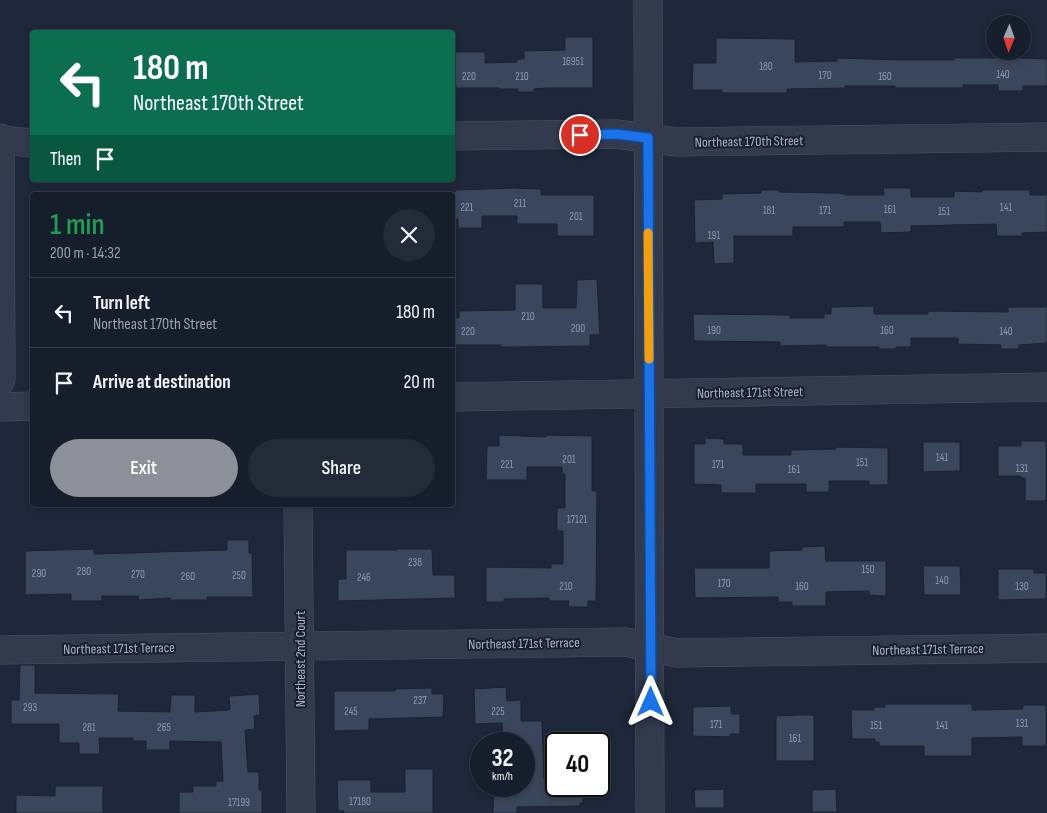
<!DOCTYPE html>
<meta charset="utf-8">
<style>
:root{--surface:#161e2c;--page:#232b38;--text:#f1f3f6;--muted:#9ea2a9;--line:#353c48;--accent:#8c9099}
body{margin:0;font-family:"Sofia Sans Condensed",sans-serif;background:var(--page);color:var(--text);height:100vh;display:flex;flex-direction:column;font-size:19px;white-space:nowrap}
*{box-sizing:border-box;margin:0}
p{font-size:16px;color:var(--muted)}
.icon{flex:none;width:28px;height:28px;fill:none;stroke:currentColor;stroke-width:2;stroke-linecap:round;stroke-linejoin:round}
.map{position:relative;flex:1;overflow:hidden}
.sheet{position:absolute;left:30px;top:192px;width:425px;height:315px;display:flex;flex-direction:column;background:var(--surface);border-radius:5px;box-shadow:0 2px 8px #0003,0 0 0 1px var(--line)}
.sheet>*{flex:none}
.guide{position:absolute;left:30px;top:30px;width:425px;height:152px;border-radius:5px;box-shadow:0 2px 8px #0003,0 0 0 1px var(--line);background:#0b6e4f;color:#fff;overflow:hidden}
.needle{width:32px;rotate:182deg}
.buttons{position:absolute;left:986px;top:15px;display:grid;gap:10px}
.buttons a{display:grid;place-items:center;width:45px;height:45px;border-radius:50%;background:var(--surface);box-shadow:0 2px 8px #0003,0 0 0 1px var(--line);font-size:25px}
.speed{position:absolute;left:470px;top:732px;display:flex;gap:10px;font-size:25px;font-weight:700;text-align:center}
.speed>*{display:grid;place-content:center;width:65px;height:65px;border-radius:50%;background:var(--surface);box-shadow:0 2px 8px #0003,0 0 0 1px var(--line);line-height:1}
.speed small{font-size:12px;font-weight:400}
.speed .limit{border:2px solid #111;border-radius:8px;background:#fff;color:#111}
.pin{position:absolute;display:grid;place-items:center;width:42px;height:42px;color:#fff;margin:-21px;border:2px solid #fff;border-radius:50%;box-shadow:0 1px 5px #0007}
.me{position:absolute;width:55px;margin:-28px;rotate:0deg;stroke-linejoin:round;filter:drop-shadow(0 0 4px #0008)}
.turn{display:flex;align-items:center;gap:18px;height:105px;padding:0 20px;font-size:22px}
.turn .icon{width:65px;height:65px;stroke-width:2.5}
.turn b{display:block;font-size:35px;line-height:42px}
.then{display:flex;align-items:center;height:48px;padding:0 20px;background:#0003;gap:10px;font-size:19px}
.round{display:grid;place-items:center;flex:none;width:52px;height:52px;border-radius:26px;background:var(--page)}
.head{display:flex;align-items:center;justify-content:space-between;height:85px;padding:0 20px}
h1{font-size:30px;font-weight:600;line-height:38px;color:#1e9e55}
.button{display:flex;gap:10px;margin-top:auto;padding:10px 20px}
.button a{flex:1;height:58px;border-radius:30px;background:var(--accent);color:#fff;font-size:20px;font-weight:600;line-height:58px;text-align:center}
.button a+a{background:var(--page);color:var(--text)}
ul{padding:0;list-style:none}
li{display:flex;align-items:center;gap:15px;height:70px;padding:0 20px;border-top:1px solid var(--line)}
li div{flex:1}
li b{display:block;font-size:19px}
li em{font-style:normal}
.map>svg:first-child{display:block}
</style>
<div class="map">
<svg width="1047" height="813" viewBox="0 0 1047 813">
<rect width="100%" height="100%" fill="#1e283a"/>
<g fill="#3a465b" stroke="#1a2231">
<path d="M565,37H593V88H546L534,89V92H518V89H499V88H456V85H452V52H485V63L517,62V59H524V51L565,50Z"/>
<path d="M716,38L795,39V62L837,61V58L904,60H954V58H1022L1047,59V86H1023V91H998V85H963V88H895V86H845V88L787,89V93H722V90H692L693,63H716Z"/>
<path d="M513,188L541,189V195H594V236H557V224H517V216H482V228H458V219H452V192H455V190Z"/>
<path d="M883,188H911V197H954V191L982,192V190H1030V195H1047V232L1022,233V236H997L996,224L911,226V232L881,233L880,222H844V227H793V236H734V263L714,264L713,242L695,243L694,200L722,199V194L761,193V190H779V192L837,193L845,194V195H884Z"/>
<path d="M597,279L600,335H590V346L514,347H501V345H452V318H459V311L515,310V284H543V308H576L577,280Z"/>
<path d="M874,306V314H928V311L1008,312V307H1047V343L1019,345V349H1001V345L958,344V338H911V347H896V349H879V347H826V345L780,346V342L694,341L693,314L790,315V318H824V314H831V307Z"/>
<path d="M499,435L546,437V435L592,436V491H597L596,601H588V607H568L569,601H549V598L504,599V602H486V567L551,568V564H563V531H557V508H565V474H562V467H527V480H486L487,446H499Z"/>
<path d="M705,438L724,439V444H743V455H791V450L836,449V447L888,448V485H869V481H829V492H806V484H756V493H721V485L694,484V444H705Z"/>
<path d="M1021,441H1046V501H1025V478H1021V476H998V446H1021Z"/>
<path d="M923,442H960V471L923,472Z"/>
<path d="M227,540H249V553H252L253,597H207V600H170V598L139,600L138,596H102V601H71V594L25,595V551L94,549V554L227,550Z"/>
<path d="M825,546L826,561H886V596L869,595V591L826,592V606H792V602H778V597L695,598L694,568H769V551L802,550V547Z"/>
<path d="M397,549H432L433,575H455V598L338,601V579H346V550H397Z"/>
<path d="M923,566H960L961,595H924Z"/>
<path d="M998,569H1034V573H1046V599L998,600Z"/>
<path d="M20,665H35V693L119,694L118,711L170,712L171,695H195V712L230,710L229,696L259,694L260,715L254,716L255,729L245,730L248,772H259V790H262V813H179V792H193V786H216V781H223L221,742L170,741V750H146V741H133V738H99L100,754H79V743H59V724H11V700H19Z"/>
<path d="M506,687L507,701L521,700V721H542L544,779H556V786H583V803H580V806L517,807V813H493L494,786H524V744H503L502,723L475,724L474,689Z"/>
<path d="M432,688V694H444L443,717L369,719V730L334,731V691H395V689Z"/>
<path d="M885,704H972V710L1023,709V705H1046V746H1022V737L972,738V756H924V746H879V742H875V739H852L851,710H874V707H885Z"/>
<path d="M731,706V714H740V734H730V737L693,736V707Z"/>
<path d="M798,715H814V761H776V716Z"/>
<path d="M405,769H433V813H344V811H338L337,780H371V792H405Z"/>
<path d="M55,786H103V813H16V795L55,796Z"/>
<path d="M724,789V808H695L694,790Z"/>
<path d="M836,789L837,812H812V790Z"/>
</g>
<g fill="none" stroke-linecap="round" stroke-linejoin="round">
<defs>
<g id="minor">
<path d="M648,0L650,813"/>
<path d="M452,136L616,134L677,142L1047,137"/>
<path d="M0,138L1,378L0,382"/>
<path d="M0,140L32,143"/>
<path d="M452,397L1047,387"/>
<path d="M0,407L32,406"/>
<path d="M298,505L301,813"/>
<path d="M0,650L626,642L677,653L1047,648"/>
</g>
</defs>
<use href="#minor" stroke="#4d5565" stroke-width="29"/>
<use href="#minor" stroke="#323a4b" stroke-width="28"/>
</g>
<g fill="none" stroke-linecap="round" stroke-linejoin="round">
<defs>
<path id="route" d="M580,135L616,134L648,138L651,702"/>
</defs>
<use href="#route" stroke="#114b97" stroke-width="12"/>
<use href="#route" stroke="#1a73e8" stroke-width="9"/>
<path stroke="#f59e0b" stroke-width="9" d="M648,233L649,359"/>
</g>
<g text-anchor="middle" stroke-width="4" stroke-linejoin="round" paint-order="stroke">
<g font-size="11" fill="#9099ac">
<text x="573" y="65">16951</text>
<text x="766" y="70">180</text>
<text x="1003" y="78">140</text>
<text x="825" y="79">170</text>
<text x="469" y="80">220</text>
<text x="522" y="80">210</text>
<text x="885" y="80">160</text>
<text x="520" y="207">211</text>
<text x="467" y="211">221</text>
<text x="1006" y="211">141</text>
<text x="890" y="213">161</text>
<text x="769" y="214">181</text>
<text x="825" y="214">171</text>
<text x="944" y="215">151</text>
<text x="576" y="220">201</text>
<text x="714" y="239">191</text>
<text x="528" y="320">210</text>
<text x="578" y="332">200</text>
<text x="714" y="334">190</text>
<text x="887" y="334">160</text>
<text x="468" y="335">220</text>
<text x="1006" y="335">140</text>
<text x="942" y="461">141</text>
<text x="569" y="463">201</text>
<text x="862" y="466">151</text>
<text x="507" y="468">221</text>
<text x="718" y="468">171</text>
<text x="1022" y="472">131</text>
<text x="794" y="473">161</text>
<text x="577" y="523">17121</text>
<text x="415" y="566">238</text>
<text x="868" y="573">150</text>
<text x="84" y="575">280</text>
<text x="39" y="577">290</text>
<text x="138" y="578">270</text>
<text x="239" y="579">250</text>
<text x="188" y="580">260</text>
<text x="364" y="581">246</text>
<text x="942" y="584">140</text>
<text x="724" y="587">170</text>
<text x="566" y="590">210</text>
<text x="802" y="590">160</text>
<text x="1022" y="590">130</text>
<text x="420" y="704">237</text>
<text x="30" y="711">293</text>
<text x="351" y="715">245</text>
<text x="498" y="715">225</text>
<text x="1022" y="727">131</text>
<text x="716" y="728">171</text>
<text x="876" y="729">151</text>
<text x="942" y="729">141</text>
<text x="89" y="731">281</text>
<text x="164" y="731">265</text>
<text x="795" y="742">161</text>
<text x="360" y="805">17180</text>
<text x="239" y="806">17199</text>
</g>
<g font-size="14" fill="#acb5c7" stroke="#18202f">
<text transform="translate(749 141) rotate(-1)" y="5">Northeast 170th Street</text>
<text transform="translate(750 392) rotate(-1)" y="5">Northeast 171st Street</text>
<text transform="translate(524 643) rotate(-1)" y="5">Northeast 171st Terrace</text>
<text transform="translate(119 648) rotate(-1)" y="5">Northeast 171st Terrace</text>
<text transform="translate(928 649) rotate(-1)" y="5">Northeast 171st Terrace</text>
<text transform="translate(300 659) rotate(-90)" y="5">Northeast 2nd Court</text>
</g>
</g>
</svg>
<div class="buttons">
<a><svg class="needle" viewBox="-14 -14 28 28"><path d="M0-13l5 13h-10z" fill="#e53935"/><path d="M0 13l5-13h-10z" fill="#9ea2a9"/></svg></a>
</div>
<div class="speed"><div>32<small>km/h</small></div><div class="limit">40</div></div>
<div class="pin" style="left:580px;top:135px;background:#d93025"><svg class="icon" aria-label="arrive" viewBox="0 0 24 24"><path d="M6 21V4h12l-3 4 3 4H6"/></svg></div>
<svg class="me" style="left:651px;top:702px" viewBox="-20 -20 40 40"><path d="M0-17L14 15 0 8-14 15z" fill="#1a73e8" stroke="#fff" stroke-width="4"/></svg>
<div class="guide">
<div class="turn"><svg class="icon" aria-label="left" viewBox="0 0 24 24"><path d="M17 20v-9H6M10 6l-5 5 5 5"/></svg><div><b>180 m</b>Northeast 170th Street</div></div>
<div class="then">Then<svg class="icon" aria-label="arrive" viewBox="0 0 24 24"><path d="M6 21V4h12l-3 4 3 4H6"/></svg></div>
</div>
<section class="sheet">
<div class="head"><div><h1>1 min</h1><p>200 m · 14:32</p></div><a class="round"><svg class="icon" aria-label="close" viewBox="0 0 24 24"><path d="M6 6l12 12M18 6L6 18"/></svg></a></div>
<ul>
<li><svg class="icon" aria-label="left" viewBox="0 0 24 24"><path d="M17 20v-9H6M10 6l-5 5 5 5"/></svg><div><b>Turn left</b><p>Northeast 170th Street</p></div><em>180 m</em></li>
<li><svg class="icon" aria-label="arrive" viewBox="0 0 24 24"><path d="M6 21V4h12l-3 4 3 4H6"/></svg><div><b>Arrive at destination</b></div><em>20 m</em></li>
</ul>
<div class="button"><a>Exit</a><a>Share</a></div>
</section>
</div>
